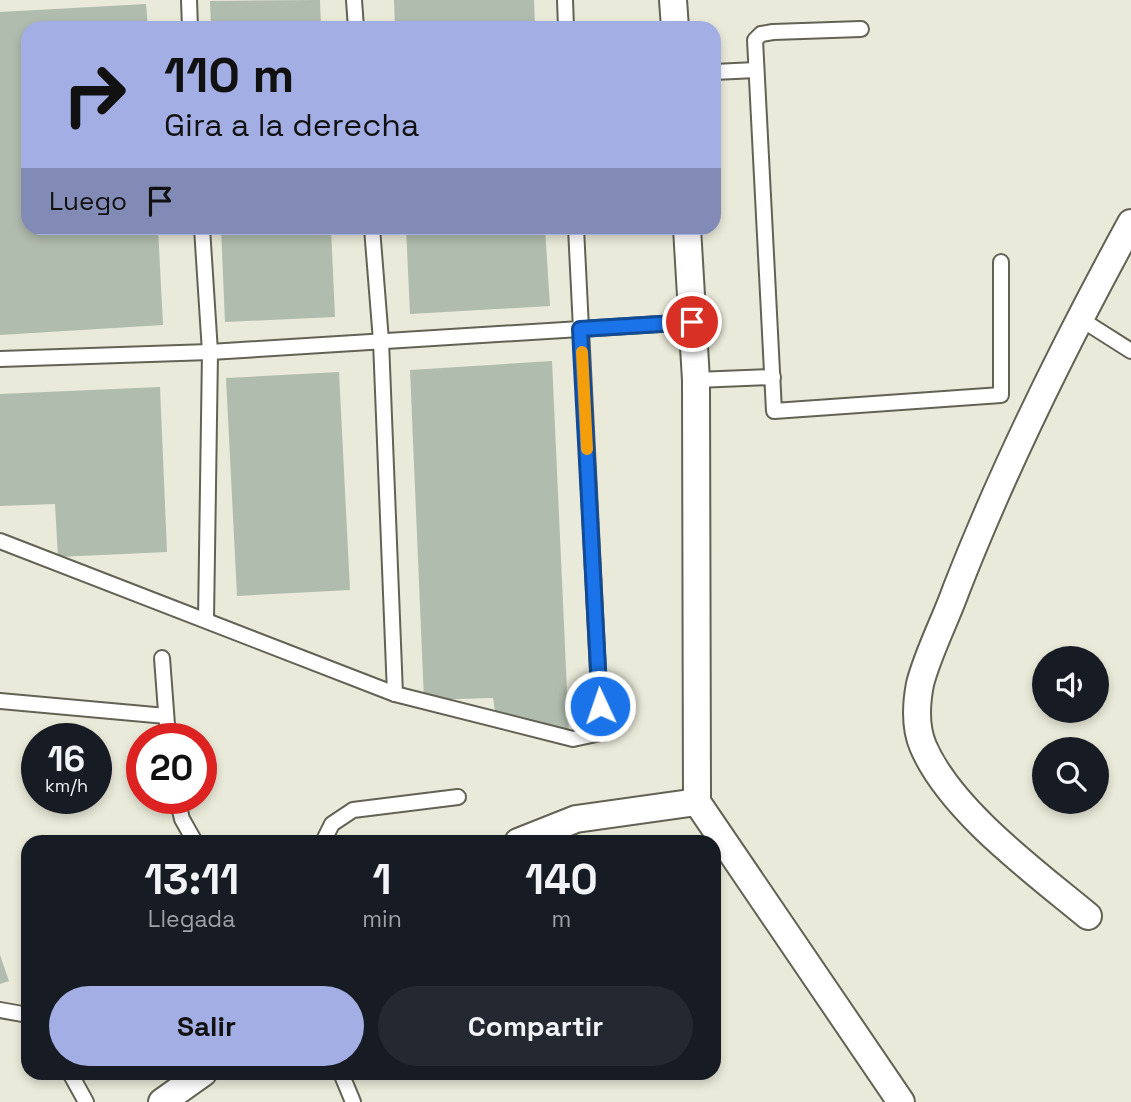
<!DOCTYPE html>
<html lang="es">
<style>
:root{--surface:#171b24;--page:#242831;--text:#f1f3f6;--muted:#9ea1a6;--accent:#a3aee4}
body{margin:0;font-family:"Space Grotesk",sans-serif;background:var(--page);color:var(--text);height:100vh;display:flex;flex-direction:column;font-size:26px;white-space:nowrap}
*{box-sizing:border-box;margin:0}
p{font-size:23px;color:var(--muted)}
.icon{flex:none;width:38px;height:38px;fill:none;stroke:currentColor;stroke-width:2;stroke-linecap:round;stroke-linejoin:round}
.map{position:relative;flex:1;overflow:hidden}
.details{position:absolute;left:21px;top:835px;width:700px;height:245px;display:flex;flex-direction:column;background:var(--surface);border-radius:21px;box-shadow:0 4px 10px #0003}
.details>*{flex:none}
.guide{position:absolute;left:21px;top:21px;width:700px;height:214px;border-radius:21px;box-shadow:0 4px 10px #0003;background:#a3aee4;color:#111;overflow:hidden}
.fabs{position:absolute;left:1032px;top:646px;display:grid;gap:14px}
.fabs a{display:grid;place-items:center;width:77px;height:77px;border-radius:50%;background:var(--surface);box-shadow:0 4px 10px #0003;font-size:35px}
.speed{position:absolute;left:21px;top:723px;display:flex;gap:14px;font-size:35px;font-weight:700;text-align:center}
.speed>*{display:grid;place-content:center;width:91px;height:91px;border-radius:50%;background:var(--surface);box-shadow:0 4px 10px #0003;line-height:1}
.speed small{font-size:18px;font-weight:400}
.speed .limit{border:10px solid #d22;background:#fff;color:#111}
.pin{position:absolute;display:grid;place-items:center;width:60px;height:60px;color:#fff;margin:-30px;border:4px solid #fff;border-radius:50%;box-shadow:0 2px 7px #0007}
.me{position:absolute;width:77px;margin:-38px;rotate:357deg;stroke-linejoin:round;filter:drop-shadow(0 0 5px #0008)}
.turn{display:flex;align-items:center;gap:24px;height:147px;padding:0 28px;font-size:32px}
.turn .icon{width:91px;height:91px;stroke-width:2.5}
.turn b{display:block;font-size:49px;line-height:60px}
.then{display:flex;align-items:center;height:66px;padding:0 28px;background:#0003;gap:14px;font-size:26px}
.eta{display:flex;justify-content:space-evenly;align-items:center;height:119px;text-align:center}
.eta b{font-size:42px;font-weight:700;line-height:49px}
.cta{display:flex;gap:14px;margin-top:auto;padding:14px 28px}
.cta a{flex:1;height:80px;border-radius:42px;background:var(--accent);color:#111;font-size:28px;font-weight:700;line-height:80px;text-align:center}
.cta a+a{background:var(--page);color:var(--text)}
.map>svg:first-child{display:block}
</style>
<div class="map">
<svg width="1131" height="1102" viewBox="0 0 1131 1102">
<rect width="100%" height="100%" fill="#e9ead9"/>
<g fill="#b0bcae">
<path d="M320,0L321,28H211L210,1Z"/>
<path d="M394,0H534L535,28H395Z"/>
<path d="M146,4L148,28H28V228H158L163,325L0,335V12Z"/>
<path d="M221,228H331L335,317L225,322Z"/>
<path d="M406,228H545L550,306L410,314Z"/>
<path d="M552,361L569,735L496,718L493,698L424,700L410,370Z"/>
<path d="M339,372L350,590L237,596L226,378Z"/>
<path d="M160,387L167,552L58,557L55,504L0,506V394Z"/>
<path d="M0,955L9,981L0,984Z"/>
</g>
<g fill="none" stroke-linecap="round" stroke-linejoin="round">
<defs>
<g id="lane">
<path d="M189,0L190,28"/>
<path d="M354,0L356,28"/>
<path d="M565,0L566,28"/>
<path d="M861,29L773,32L761,34L755,40L774,411L1001,395V262"/>
<path d="M714,72L756,70"/>
<path d="M202,228L210,352L206,620"/>
<path d="M372,228L381,341L395,694"/>
<path d="M1079,318L1131,351"/>
<path d="M0,359L210,352L692,322"/>
<path d="M696,380L773,377"/>
<path d="M0,541L395,694L573,739L601,733L576,228"/>
<path d="M162,658L168,738"/>
<path d="M0,701L166,716"/>
<path d="M177,798L182,819L195,842"/>
<path d="M323,842L332,824L353,810L458,797"/>
<path d="M0,1010L28,1015"/>
<path d="M70,1073L86,1102"/>
<path d="M341,1073L353,1102"/>
</g>
<g id="street">
<path d="M673,0L675,28"/>
<path d="M687,228L696,380L697,802L901,1102"/>
<path d="M518,842L576,819L697,802"/>
<path d="M1088,916C1035,872 950,810 923,746C915,727 916,705 920,684C928,653 945,621 956,590C1005,464 1066,342 1131,223"/>
<path d="M162,1102L203,1073"/>
</g>
</defs>
<use href="#lane" stroke="#626354" stroke-width="18"/>
<use href="#street" stroke="#626354" stroke-width="30"/>
<use href="#lane" stroke="#fff" stroke-width="14"/>
<use href="#street" stroke="#fff" stroke-width="26"/>
</g>
<g fill="none" stroke-linecap="round" stroke-linejoin="round">
<defs>
<path id="route" d="M600,706L580,329L692,322"/>
</defs>
<use href="#route" stroke="#114b97" stroke-width="18"/>
<use href="#route" stroke="#1a73e8" stroke-width="12"/>
<path stroke="#f59e0b" stroke-width="12" d="M582,352L587,449"/>
</g>
</svg>
<div class="fabs">
<a><svg class="icon" aria-label="sound" viewBox="0 0 24 24"><path d="M4 9h4l5-4v14l-5-4H4zM17 9q2 3 0 6"/></svg></a>
<a><svg class="icon" aria-label="search" viewBox="0 0 24 24"><circle cx="10" cy="10" r="6"/><path d="M15 15l6 6"/></svg></a>
</div>
<div class="speed"><div>16<small>km/h</small></div><div class="limit">20</div></div>
<div class="pin" style="left:692px;top:322px;background:#d93025"><svg class="icon" aria-label="arrive" viewBox="0 0 24 24"><path d="M6 21V4h12l-3 4 3 4H6"/></svg></div>
<svg class="me" style="left:600px;top:706px" viewBox="-20 -20 40 40"><circle r="17" fill="#1a73e8" stroke="#fff" stroke-width="3"/><path d="M0-11L8 9 0 5-8 9z" fill="#fff"/></svg>
<div class="guide">
<div class="turn"><svg class="icon" aria-label="right" viewBox="0 0 24 24"><path d="M7 20v-9h11M14 6l5 5-5 5"/></svg><div><b>110 m</b>Gira a la derecha</div></div>
<div class="then">Luego<svg class="icon" aria-label="arrive" viewBox="0 0 24 24"><path d="M6 21V4h12l-3 4 3 4H6"/></svg></div>
</div>
<section class="details">
<div class="eta">
<div><b>13:11</b><p>Llegada</p></div>
<div><b>1</b><p>min</p></div>
<div><b>140</b><p>m</p></div>
</div>
<div class="cta"><a>Salir</a><a>Compartir</a></div>
</section>
</div>
